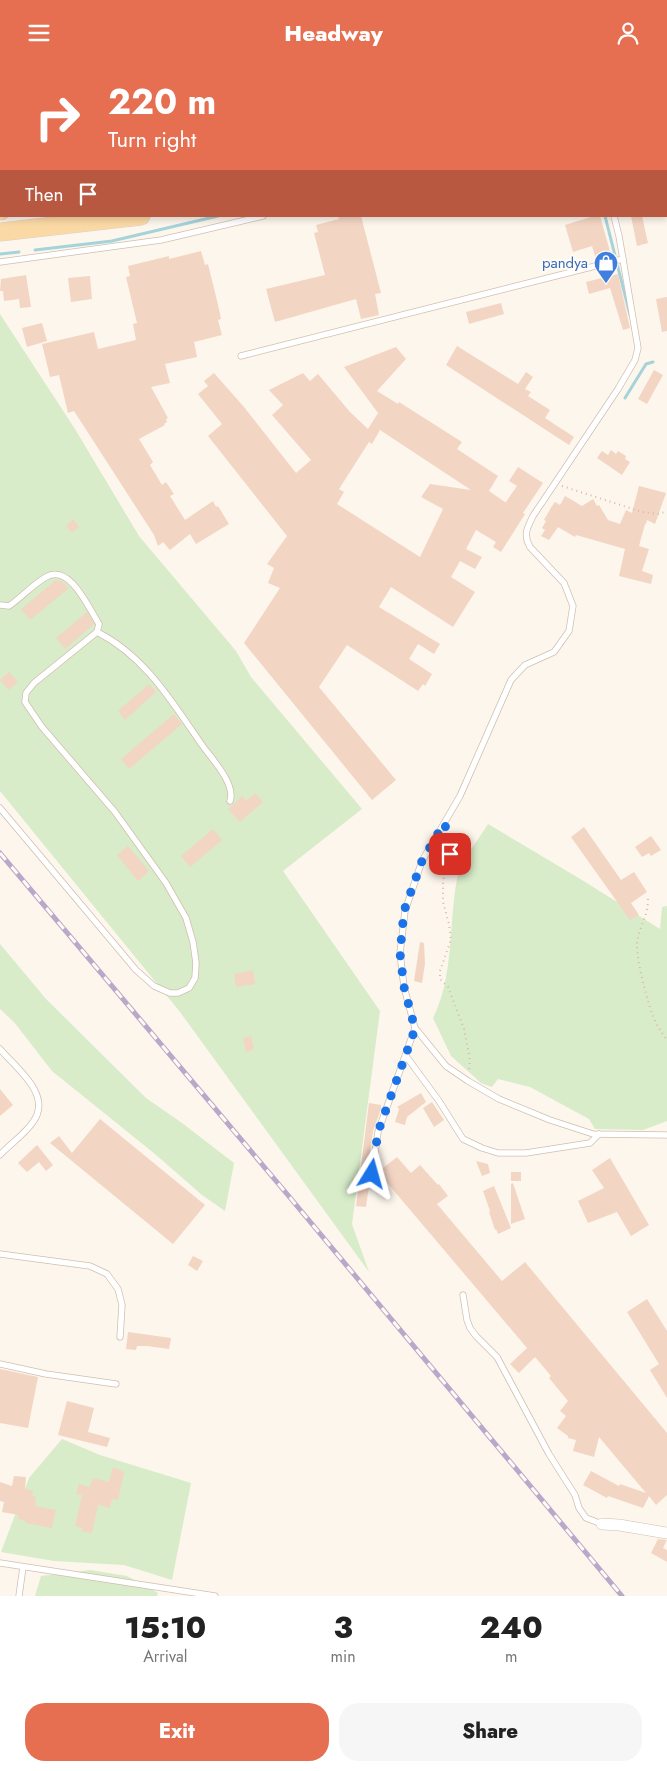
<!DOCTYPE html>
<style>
:root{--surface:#fff;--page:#f6f6f6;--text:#222;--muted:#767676;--accent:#e76f51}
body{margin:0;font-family:Jost,sans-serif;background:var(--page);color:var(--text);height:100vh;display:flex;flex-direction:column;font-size:19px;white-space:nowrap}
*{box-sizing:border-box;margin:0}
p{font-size:16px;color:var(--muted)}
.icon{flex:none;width:28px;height:28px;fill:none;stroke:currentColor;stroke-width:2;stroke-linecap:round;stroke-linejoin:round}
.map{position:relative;height:1531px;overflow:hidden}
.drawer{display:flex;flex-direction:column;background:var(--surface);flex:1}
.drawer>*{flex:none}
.top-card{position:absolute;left:0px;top:0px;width:668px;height:152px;box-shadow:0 2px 8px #0003;background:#e76f51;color:#fff;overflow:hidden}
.pin{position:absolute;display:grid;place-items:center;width:42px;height:42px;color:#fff;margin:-21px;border-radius:10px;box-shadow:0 2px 8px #0006}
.me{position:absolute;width:55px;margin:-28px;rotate:8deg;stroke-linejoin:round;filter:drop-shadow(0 0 4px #0008)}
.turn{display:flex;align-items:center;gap:18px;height:105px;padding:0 25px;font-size:22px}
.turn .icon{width:65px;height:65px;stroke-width:2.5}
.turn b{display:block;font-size:35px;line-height:42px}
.then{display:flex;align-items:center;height:48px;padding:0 25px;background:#0003;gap:10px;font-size:19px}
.eta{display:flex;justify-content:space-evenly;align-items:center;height:85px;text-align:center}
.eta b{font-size:30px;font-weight:800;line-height:35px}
.button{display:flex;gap:10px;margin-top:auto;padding:10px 25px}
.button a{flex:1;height:58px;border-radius:20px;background:var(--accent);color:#fff;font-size:20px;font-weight:800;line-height:58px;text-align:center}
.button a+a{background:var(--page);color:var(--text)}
header{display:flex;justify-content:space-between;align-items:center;height:65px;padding:0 25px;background:var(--accent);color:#fff;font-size:22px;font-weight:800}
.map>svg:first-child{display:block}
</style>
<header><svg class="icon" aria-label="menu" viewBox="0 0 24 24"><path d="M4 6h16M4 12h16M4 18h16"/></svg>Headway<svg class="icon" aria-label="person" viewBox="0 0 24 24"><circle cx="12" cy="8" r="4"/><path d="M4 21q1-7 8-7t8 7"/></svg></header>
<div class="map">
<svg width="667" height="1531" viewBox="0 0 667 1531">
<rect width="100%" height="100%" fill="#fdf6ec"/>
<g fill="#d8ecc9">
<path d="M0,0H19L1,1L0,109Z"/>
<path d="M26,0H262L263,1H26Z"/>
<path d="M0,249L75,364L139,471L236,586L251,612L362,744L283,806L380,946L352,1159L369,1207L180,947L0,726Z"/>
<path d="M488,759L582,815L660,864L662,842L667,841V1056L643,1065L595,1064L589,1054L576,1047L530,1022L498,1014L492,1022L481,1018L451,991L433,953C455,910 448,855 458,809C461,796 481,771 488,759Z"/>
<path d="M0,879L46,934L146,1033L182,1058L234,1098L225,1146L202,1130L155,1089L52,1006L14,957L0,944Z"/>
<path d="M62,1374L100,1390L191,1418L172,1515L124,1500L54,1496L1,1487L29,1413Z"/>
<path d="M90,1505L127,1511L158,1528L157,1531H35L41,1511Z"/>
</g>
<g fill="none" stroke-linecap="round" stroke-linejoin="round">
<g stroke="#a5d3da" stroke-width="3">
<path d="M619,1L621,0"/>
<path d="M0,116H1"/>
<path d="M605,151L630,250"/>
<path d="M35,185L112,176L218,151"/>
<path d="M0,189L19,187"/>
<path d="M625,333L646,299L653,297"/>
</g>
</g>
<g fill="#f3d5c3" fill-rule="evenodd">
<path d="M338,151H361L381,228L375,229L379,250L361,254L356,234L275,257L266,224L325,210L314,168L318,167L316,160L339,154Z"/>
<path d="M594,151H600L611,190L596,194L592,181L573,187L565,160Z"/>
<path d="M631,151H642L648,178L637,181Z"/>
<path d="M201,186L205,200L208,199L219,244L221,254L218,255L222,270L194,277L197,292L165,299L170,318L151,322L168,353L166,354L167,357L164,359L165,360L139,374L153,397L150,400L162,420L166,417L174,429L170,431L185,455L213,436L216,442L218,441L229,459L196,479L190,469L170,485L163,477L158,481L154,470L74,346L68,348L59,310L50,312L42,279L94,267L98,284L136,275L133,259L137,258L126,212L130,211L128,201L169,191V194Z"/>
<path d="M618,209L630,263L623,265L610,223L589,229L586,217Z"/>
<path d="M26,210L31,242L20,243L19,234L4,236L3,226H0L1,214Z"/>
<path d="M90,211L92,234L71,237L68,213Z"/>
<path d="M667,232V266L662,267L656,234Z"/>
<path d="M501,238L504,249L469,259L466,247Z"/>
<path d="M42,258L47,276L27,282L22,263Z"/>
<path d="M457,281L518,319L526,307L533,312L525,324L531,327L528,331L550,345L545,353L574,372L569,380L446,300Z"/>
<path d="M396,282L406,294L377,326L398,339L399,337L462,377L457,384L498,411L489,426L505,437H506L517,421L509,416L518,402L543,418L523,448L525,449L501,487L493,482L496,477L476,465L466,484L482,492L475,504L460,496L451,512L475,527L453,562L391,522L379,542L440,579L434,589L418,579L409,594L432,609L425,621L423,619L418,626L347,580L319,622L396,715L372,735L244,578L280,523L268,518L274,503L267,499L287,471L208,371L222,359L198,329L208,321L204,316L214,308L244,342L296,408L311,395L272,350L283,340L269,325L303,308L310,316L318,309L350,347L368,364L378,348L344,302ZM380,365L471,425L430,419L421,432L443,444L420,492L337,439L344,427L339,424L369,377L372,379Z"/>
<path d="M654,305L663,310L647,339L638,334Z"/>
<path d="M611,385L616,389L618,386L626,391L625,394L630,397L622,410L597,393L602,386L608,390Z"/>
<path d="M639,421L666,428L655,459L647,455L646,459H645L639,481L649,484L642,506L653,510L651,519L619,511L625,484L576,470L575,472L558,462L549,475L541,471L545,465L542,463L546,456L544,455L552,441L555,437L560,440L565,431L582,441L593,434L597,441L599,440L608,455L620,459L626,445L632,448Z"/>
<path d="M73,454L79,462L72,468L66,461Z"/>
<path d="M56,515L61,516L69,523L30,555L21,544Z"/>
<path d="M87,547L94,559L65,584L56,573Z"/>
<path d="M9,607L18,617L9,625L0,615Z"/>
<path d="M149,619L156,627L125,655L118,646Z"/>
<path d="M174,649L182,659L129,704L121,694Z"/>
<path d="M255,728L263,737L240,757L228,744L242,731L246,736Z"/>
<path d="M584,762L621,815L634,807L647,827L631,838L639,850L630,855L571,772Z"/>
<path d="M213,764L222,775L190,802L181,791Z"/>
<path d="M651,771L661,785L651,791L649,788L642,792L635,782Z"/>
<path d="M128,781L149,806L138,816L117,790Z"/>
<path d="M420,877L424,878L425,899L422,918L414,916Z"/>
<path d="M253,905L255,919L236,922L234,909Z"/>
<path d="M251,971L254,984L246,987L243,973Z"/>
<path d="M0,1024L13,1040L0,1051Z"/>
<path d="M421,1028L426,1037L407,1052L405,1060L395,1057L399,1044L397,1042Z"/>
<path d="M432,1037L444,1055L434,1062L423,1043Z"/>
<path d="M369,1038L381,1040V1044L373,1066L367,1108L370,1113L366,1142L356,1141Z"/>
<path d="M100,1054L205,1140L173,1179L50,1078L59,1071L72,1088Z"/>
<path d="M37,1080L53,1100L46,1106L39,1097L27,1107L18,1098Z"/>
<path d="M397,1092L411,1108L420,1100L438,1120L439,1119L448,1131L437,1139L502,1216L525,1197L667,1368V1430L656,1440L649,1431L643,1443L608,1431L607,1433L583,1420L591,1406L619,1421L620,1419L646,1428L599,1372L594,1392L573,1386L576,1375L568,1373V1371L557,1363L566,1351L560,1346L568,1336L549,1313L551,1311L535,1292L519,1308L510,1299L527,1283L378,1107Z"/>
<path d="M610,1093L649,1160L631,1171L617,1147L588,1158L578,1136L604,1123L592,1105Z"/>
<path d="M476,1096L488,1099L490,1108L482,1111Z"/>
<rect x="511" y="1107" width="10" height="9"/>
<path d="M513,1118L525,1154L511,1159V1119Z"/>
<path d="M494,1121L511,1163L498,1169L496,1164L495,1165L489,1147L490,1146L483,1126Z"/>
<path d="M193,1191L203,1196L197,1206L188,1200Z"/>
<path d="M647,1234L667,1266V1333L650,1305L659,1299L627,1247Z"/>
<path d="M128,1267L171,1273L169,1284L147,1281H137L136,1285L126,1284Z"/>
<path d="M0,1304L38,1312L28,1363L0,1358Z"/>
<path d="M67,1336L94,1343L88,1367L110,1373L107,1382L58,1370Z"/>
<path d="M113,1402L124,1407L118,1435L112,1434L110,1443L98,1440L92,1468L82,1466V1463L75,1461L82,1430L76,1429L79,1419L90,1422L93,1413L109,1417Z"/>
<path d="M14,1411L26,1412L25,1424L33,1426L32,1431L36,1432L35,1441L56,1445L52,1463L25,1458L26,1456L18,1454L19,1450L2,1447L4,1437L0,1436V1417L12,1421Z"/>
<path d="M658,1474L667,1475L663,1483L667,1485V1497L651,1488Z"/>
</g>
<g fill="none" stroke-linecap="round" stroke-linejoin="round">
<defs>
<g id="service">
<path d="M572,0V1"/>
<path d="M491,1L494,0"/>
<path d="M655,1L657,0"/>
<path d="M0,129H1"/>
<path d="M614,151L619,171L638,283L635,295L618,324L533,451C527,463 523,470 530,482L564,518L573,541L569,566L554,587L525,600L511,615L460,731L422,796L405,846L400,888L404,922L415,963L446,1001L468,1016L499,1034L550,1055L593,1069L667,1070"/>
<path d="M0,197L161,175L263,151"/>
<path d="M241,291L623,194"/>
<path d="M0,540L9,541C21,533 32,520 46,512C70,498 89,544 99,559L97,567L34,618L26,628L25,637L42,662L115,747L166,818L186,853L193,877L196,898L195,913L189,923L178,928H170L154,921L136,905L0,743"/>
<path d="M97,567C145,591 172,637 202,680C212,694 236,719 230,736"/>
<path d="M0,984C16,1003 53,1030 33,1057C25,1069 10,1079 0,1090"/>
<path d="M406,991L439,1036L463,1074L482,1083L498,1088H526L590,1078L599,1069"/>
<path d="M372,1109L378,1067L415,963"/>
<path d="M0,1189L90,1201L107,1209L118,1224L122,1240L120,1272"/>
<path d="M463,1230L467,1255L470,1263L476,1271L497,1292L549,1389L575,1430L579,1443L586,1453L602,1459"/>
<path d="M0,1299L46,1309L116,1319"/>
<path d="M0,1498L215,1531"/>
<path d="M19,1531L23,1502"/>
</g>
<path id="minor" d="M602,1459L619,1460L667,1468"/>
<g id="primary">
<path d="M547,1L550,0"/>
<path d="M598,1L601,0"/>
<path d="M0,146H1"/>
<path d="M0,167L141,151"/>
</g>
</defs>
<use href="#service" stroke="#d1beb0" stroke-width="7"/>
<use href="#minor" stroke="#d1beb0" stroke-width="12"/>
<use href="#primary" stroke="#dad1cd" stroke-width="19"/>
<g stroke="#d9b8a5" stroke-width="2" stroke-dasharray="1 4" stroke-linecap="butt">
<path d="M97,0L99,1"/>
<path d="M511,1L514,0"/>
<path d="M562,421L642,447L659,449L667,446"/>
<path d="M448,769L451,778L443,817V837L449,859L451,875L440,906V914L448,922L464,964L470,995L469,1006"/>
<path d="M648,834C648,853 638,863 637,879C636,895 649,944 656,958C659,964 663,969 667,975"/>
</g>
<use href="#service" stroke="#fff" stroke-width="5.5"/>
<use href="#minor" stroke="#fff" stroke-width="11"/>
<use href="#primary" stroke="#fbd9a5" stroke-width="18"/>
<defs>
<path id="rail" d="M0,788L287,1129L622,1531"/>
</defs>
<use href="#rail" stroke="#b9a8c9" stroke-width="5"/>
<use href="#rail" stroke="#fffaf3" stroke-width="3" stroke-dasharray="9" stroke-linecap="butt"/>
</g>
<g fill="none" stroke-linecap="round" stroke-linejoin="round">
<path stroke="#1a73e8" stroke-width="9" stroke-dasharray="0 16.2" d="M372,1109L378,1067L415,964L404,922L400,888L404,846L422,796L444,758L452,778L450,789"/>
</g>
<defs>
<symbol id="shop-pin" viewBox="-11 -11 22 30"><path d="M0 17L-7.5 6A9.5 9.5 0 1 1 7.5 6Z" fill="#3f7fe0" stroke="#fffaf3"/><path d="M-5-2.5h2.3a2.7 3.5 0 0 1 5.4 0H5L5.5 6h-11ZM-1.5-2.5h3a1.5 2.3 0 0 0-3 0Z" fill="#fff"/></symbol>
</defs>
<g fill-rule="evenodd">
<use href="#shop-pin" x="592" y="184" width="28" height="38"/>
</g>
<g text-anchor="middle" stroke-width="4.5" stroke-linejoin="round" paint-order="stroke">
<g font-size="15" fill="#366cbe" stroke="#fffaf3" text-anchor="end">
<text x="588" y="203">pandya</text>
</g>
</g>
</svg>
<div class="pin" style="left:450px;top:789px;background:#d93025"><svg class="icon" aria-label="arrive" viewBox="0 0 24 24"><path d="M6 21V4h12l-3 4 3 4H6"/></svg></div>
<svg class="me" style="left:372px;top:1109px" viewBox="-20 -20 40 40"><path d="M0-17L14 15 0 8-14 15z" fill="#1a73e8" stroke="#fff" stroke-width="4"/></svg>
<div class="top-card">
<div class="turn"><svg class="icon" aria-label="right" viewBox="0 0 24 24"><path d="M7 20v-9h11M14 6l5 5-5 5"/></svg><div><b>220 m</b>Turn right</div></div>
<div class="then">Then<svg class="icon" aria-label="arrive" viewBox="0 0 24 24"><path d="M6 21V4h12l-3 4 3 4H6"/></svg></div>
</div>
</div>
<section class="drawer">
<div class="eta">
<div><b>15:10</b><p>Arrival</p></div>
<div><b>3</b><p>min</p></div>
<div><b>240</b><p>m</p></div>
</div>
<div class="button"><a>Exit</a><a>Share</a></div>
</section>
